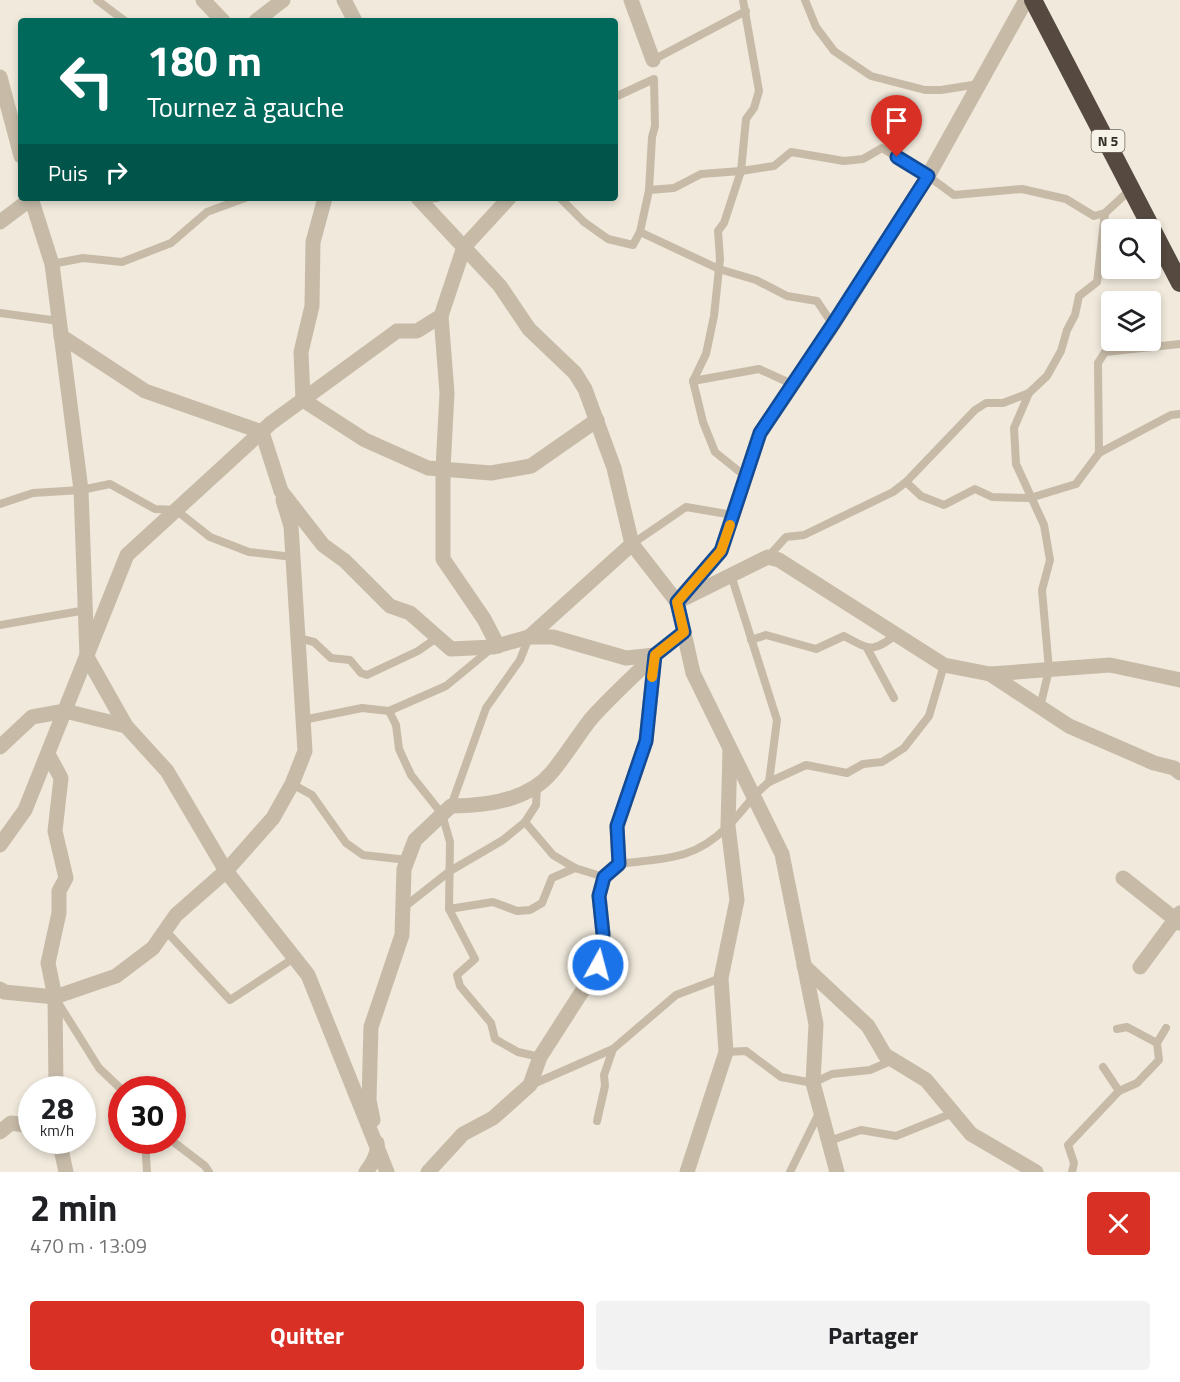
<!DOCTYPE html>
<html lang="fr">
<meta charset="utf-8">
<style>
:root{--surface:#fff;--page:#f2f2f2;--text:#202124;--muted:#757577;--accent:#d93025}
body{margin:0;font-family:"Titillium Web",sans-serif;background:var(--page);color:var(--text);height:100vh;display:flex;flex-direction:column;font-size:22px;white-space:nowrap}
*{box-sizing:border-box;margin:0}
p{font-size:20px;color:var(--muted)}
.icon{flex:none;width:33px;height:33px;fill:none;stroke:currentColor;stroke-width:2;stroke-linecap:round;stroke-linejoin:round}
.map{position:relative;height:1172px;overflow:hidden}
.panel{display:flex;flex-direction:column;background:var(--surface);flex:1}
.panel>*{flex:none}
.guide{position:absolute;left:18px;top:18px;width:600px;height:183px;border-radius:6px;box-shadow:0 3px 9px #0003;background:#00695c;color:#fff;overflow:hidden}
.tools{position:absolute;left:1101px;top:219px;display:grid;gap:12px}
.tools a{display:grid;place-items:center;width:60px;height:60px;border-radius:6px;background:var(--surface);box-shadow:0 3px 9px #0003;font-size:30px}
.speed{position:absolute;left:18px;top:1076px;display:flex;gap:12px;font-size:30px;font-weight:700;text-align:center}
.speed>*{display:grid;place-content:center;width:78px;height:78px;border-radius:50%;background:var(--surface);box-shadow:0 3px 9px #0003;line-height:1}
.speed small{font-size:15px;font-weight:400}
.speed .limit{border:9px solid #d22;background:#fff;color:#111}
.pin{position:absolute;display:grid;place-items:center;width:51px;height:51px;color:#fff;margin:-62px -26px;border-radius:50% 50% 50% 0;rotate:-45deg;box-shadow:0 0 6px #0007}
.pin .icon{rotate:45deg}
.me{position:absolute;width:66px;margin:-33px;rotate:7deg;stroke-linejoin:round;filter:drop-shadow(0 0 4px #0008)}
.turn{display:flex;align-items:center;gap:21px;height:126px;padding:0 30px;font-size:27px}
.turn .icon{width:78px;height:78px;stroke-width:2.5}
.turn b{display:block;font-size:42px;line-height:51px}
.then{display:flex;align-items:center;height:57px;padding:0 30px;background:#0003;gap:12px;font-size:22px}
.round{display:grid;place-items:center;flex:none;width:63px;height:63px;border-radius:6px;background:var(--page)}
.overview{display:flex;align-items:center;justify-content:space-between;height:102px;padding:0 30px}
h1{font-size:36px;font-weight:700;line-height:45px}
.action{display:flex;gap:12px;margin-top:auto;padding:12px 30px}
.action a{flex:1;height:69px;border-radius:6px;background:var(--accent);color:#fff;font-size:24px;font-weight:700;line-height:69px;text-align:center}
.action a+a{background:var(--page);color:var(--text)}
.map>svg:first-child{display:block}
</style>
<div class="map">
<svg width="1180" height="1172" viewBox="0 0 1180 1172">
<rect width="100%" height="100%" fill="#f0e9dc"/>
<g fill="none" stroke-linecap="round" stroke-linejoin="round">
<g stroke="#c7bba8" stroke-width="8">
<path d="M97,0L125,21"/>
<path d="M743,0L759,91L754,108L746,119L741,171L724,223L718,231L720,259L714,316L706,354L693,381L703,422L715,452L746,477"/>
<path d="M805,0L816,27L834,51L871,76L925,90H941L979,84"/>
<path d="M653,60L746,11"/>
<path d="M649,190L674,188L701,174L741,171L774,166L791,152L844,161L863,159L882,148L928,176L954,195L1022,189L1066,199L1094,216L1105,213L1131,189"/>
<path d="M560,198L584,222L608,239L633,245L640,232L649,190L652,137L655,126L654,79L615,97"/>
<path d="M421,200L437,198"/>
<path d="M640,232L719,269L756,280L787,296L817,301L833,325"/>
<path d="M52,264L83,258L122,262L171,243L207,212L245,198"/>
<path d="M0,313L59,321"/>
<path d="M693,381L759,369L792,384"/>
<path d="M1099,453L1098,363L1105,352L1180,344"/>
<path d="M906,482L921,496L944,505L975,489L992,497L1030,498L1076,484L1099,453L1171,415L1180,414"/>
<path d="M0,504L33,493L81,490L110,484L155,509L176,510L210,537L249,552L293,557"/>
<path d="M632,544L686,507L733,515"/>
<path d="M768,557L786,537L804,535L893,492L906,482L975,410L986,403H1003L1029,393"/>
<path d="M0,625L86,610"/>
<path d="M298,638L314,642L331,658L350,660L361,673L367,675L418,651L438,637"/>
<path d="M751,640L766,635L816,649L844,636C871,650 871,653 896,635"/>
<path d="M867,648L894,698"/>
<path d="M1040,707L1049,670L1042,590L1050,560L1044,525L1016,464L1014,428L1029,393L1047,376L1061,351L1067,330L1075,315L1079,296L1097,282L1105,213"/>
<path d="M389,711L396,725L399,749L411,775L442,814L450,842L449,909L475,959L457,975L460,986L491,1023L495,1039L518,1052L540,1057"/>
<path d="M303,720L362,708L389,711L446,686L492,648"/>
<path d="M769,782L806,765L847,773L863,764L882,762L904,748L929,716L944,665"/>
<path d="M292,784L312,795L346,843L363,855L407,860"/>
<path d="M451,806L486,708L520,660L529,637"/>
<path d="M525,822L553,855L575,868L604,877"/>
<path d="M619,864C664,858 693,861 727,827C743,812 751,796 769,782L777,720L731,575"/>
<path d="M403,908L450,871L503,840L525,822L536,805L537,787"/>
<path d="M449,909L493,902L517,911L530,910L542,903L552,878L575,868"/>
<path d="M165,930L230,1000L294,958"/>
<path d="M57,1001L99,1068L122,1090"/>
<path d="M1117,1029L1127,1027L1157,1043"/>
<path d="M726,1052L746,1051L781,1077L813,1083L832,1074L870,1070L893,1060"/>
<path d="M531,1085L613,1049L676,995L721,978"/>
<path d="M1119,1091L1137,1083L1159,1060L1157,1043L1166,1028"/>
<path d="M597,1121L605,1086L604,1075L613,1049"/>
<path d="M145,1140L147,1172"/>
<path d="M171,1140L205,1166L209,1172"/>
<path d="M829,1141L861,1130L896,1136L953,1113"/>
<path d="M790,1172L820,1111"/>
<path d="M1072,1172L1074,1163L1068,1145L1119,1091L1103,1067"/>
</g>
<g stroke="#c7bba8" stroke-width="15">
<path d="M203,0L223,21"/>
<path d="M344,0L355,21"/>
<path d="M631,0L653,60"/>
<path d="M256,21L283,0"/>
<path d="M0,77L21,156"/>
<path d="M31,198L52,264L81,490L87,657L126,726L167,771L226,871L308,975L387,1172"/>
<path d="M325,198L313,242L312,306L301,352L303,400L365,440L428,468L491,473L531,466L597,420"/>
<path d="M418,198L500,286L529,329L575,373L585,389L614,468L632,544L677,602L768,557L779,560L944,665L990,674L1110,665L1180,680"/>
<path d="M0,222L32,198"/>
<path d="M441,316L447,393L443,469V559L484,619L498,646"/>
<path d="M61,336L145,391L262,432L281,491L323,545L345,561L390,606L410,613L451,649L493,647L529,637H553L626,658L655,655"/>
<path d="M529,637L632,544"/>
<path d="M990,674L1069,726L1154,763L1174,768L1180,773"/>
<path d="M0,747L32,717L65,711L126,726"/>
<path d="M48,754L61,778L55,831L66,878L59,891V913L48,963L55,997L56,1089"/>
<path d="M0,845L25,810L127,555L271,423L397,331H417L441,316L464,247L509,198"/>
<path d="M1123,878L1180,923"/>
<path d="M804,966L868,1026L885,1055L926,1080L971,1134L1036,1172"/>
<path d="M1140,967L1180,913"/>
<path d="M0,989L4,992L55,997L116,976L153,948L176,915L226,871L273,818L292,784L305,751L291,526L283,500"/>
<path d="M373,1120L369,1100L371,1027L402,935L404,869L415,840L451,806C486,806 528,801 552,772C566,755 577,737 590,720C610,697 633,677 655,655"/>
<path d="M0,1132L11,1123L32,1126"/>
<path d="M59,1140L66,1172"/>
<path d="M366,1172C372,1164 379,1154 377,1143"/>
<path d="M428,1172L463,1134L493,1118L530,1085L540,1057L599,965L603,934L599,895L604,877L619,864L617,826L646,741L655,655L684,632"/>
<path d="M687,1172L726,1052L721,978L737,900L728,826L730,750"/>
<path d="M837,1172L813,1083L816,1024L782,854L693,673L677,602L721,551L760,433L833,325L928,176L1026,0"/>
</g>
<path stroke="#554940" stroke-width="18" d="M1033,0L1180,283"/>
</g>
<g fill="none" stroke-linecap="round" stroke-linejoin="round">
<defs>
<path id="route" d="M598,965L603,934L599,896L604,877L619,864L617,826L646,741L655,655L684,632L677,602L721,551L760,433L833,324L928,176L897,157"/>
</defs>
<use href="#route" stroke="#114b97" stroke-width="15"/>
<use href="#route" stroke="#1a73e8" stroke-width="10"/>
<path stroke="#f59e0b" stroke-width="10" d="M652,677L655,655L684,632L677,602L721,551L730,525"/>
</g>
<g text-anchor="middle" stroke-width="5" stroke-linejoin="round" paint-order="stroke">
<rect fill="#f8f3e8" stroke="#706962" stroke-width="1.5" x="1091.5" y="130" width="33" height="22" rx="4.5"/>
<g font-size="14" font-weight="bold" fill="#352e28">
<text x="1108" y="146">N 5</text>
</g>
</g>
</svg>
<div class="tools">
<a><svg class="icon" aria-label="search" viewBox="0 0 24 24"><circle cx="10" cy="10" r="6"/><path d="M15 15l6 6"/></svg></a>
<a><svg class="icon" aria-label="layers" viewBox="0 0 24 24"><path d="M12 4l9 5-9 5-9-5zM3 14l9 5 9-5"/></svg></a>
</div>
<div class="speed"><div>28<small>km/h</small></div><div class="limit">30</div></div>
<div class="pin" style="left:897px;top:157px;background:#d93025"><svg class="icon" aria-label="arrive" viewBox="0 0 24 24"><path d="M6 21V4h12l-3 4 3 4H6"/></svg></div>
<svg class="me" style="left:598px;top:965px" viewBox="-20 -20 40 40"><circle r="17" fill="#1a73e8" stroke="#fff" stroke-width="3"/><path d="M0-11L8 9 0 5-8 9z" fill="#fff"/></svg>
<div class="guide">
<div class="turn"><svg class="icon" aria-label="left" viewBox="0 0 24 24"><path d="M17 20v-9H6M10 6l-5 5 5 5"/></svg><div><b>180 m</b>Tournez à gauche</div></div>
<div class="then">Puis<svg class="icon" aria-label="right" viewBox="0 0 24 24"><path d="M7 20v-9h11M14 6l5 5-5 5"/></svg></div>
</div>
</div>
<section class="panel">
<div class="overview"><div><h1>2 min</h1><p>470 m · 13:09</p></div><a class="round" style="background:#d93025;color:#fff"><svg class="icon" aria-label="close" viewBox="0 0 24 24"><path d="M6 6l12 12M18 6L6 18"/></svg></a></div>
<div class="action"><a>Quitter</a><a>Partager</a></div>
</section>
